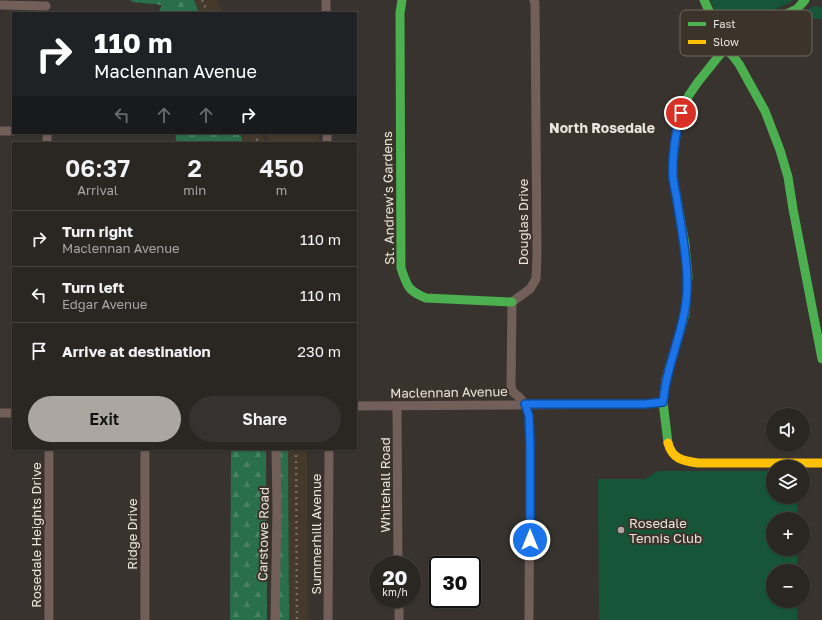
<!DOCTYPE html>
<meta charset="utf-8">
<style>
:root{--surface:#2a2622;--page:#36322f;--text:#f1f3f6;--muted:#a5a5a5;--line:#464340;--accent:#aba6a0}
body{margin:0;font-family:"Golos Text",sans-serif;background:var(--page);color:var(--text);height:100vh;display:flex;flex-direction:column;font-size:15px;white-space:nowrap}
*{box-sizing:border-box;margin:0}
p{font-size:13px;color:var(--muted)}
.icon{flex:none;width:22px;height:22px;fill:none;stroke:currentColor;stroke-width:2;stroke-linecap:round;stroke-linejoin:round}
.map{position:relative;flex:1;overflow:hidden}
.drawer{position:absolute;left:12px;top:142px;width:345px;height:308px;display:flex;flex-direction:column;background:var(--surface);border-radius:0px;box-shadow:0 1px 3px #0004,0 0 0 1px var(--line)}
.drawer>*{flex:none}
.guide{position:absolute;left:12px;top:12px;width:345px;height:122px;border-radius:0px;box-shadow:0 1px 3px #0004,0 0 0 1px var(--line);background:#202124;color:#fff;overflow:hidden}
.controls{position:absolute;left:766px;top:408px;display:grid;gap:8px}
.controls a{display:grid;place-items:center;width:44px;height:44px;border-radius:50%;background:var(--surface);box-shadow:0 1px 3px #0004,0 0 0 1px var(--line);font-size:20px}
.speed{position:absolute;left:369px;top:556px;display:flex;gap:8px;font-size:20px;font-weight:700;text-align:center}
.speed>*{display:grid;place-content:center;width:52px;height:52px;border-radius:50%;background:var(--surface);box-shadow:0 1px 3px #0004,0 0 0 1px var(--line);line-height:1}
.speed small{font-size:10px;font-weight:400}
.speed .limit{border:2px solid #111;border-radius:6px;background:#fff;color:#111}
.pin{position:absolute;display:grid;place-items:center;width:34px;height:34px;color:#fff;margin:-17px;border:2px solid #fff;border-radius:50%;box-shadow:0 1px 4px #0007}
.me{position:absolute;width:44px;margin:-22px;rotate:0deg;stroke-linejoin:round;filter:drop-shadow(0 0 3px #0008)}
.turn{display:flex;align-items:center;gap:14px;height:84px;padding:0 16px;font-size:18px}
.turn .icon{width:52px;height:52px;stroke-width:2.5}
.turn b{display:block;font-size:28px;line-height:34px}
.lanes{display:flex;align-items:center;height:38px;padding:0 16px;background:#0003;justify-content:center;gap:20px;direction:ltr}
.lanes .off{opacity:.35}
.eta{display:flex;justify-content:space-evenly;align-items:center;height:68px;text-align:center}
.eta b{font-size:24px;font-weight:600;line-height:28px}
.action{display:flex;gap:8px;margin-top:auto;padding:8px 16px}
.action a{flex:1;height:46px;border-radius:24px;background:var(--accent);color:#111;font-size:16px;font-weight:600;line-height:46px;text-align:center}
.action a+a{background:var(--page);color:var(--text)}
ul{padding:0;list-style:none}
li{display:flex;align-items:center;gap:12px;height:56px;padding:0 16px;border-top:1px solid var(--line)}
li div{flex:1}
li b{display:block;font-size:15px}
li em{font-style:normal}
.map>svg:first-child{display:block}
</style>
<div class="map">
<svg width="822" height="620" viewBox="0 0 822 620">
<defs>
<pattern id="forest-firs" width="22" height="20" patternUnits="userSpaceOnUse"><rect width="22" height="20" fill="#2a6f4b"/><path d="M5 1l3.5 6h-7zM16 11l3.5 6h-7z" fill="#498364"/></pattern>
</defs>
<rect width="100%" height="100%" fill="#38332e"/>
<g fill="#44392b">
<path d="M194,0H217L223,13H199Z"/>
<path d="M240,133H262L265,143H243Z"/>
<path d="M266,133H319V143H269Z"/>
<path d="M288,449H307L308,620H289Z"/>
</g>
<g fill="#165538">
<path d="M710,0H793L789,3L763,15L744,26L740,27V29L733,33L731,32L727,27L725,28L719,18Z"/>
<path d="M813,6H816L822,9V19L801,18L803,15Z"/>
<path d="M658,471H773V497H797V519H773V549H797V571H773V601H797V620H599L598,479H645Z"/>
</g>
<g fill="url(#forest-firs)">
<path d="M130,0H194L199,13H158L162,5L133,2Z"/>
<path d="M175,133H240L243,143H177Z"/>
<path d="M231,449H266L267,620H230Z"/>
<path d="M279,449H288L289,620H279Z"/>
</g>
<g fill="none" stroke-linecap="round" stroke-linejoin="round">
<g stroke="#725f5a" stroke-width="9">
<path d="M326,0V13"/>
<path d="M0,5L46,6"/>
<path d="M0,131H13"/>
<path d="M47,133V143"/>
<path d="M327,133V143"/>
<path d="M356,406L645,404L663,402"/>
<path d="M397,406L398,565"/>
<path d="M0,413H13"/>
<path d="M49,449V620"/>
<path d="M399,599V620"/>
<path d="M145,620V449"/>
<path d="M275,620L277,509L276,449"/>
<path d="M328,620L329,449"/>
<path d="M529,620L530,445L529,416L525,404L519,397L513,392L511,386L512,302L530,289L536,279L537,256L535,3L534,0"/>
</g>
<g stroke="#4caf50" stroke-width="9">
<path d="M402,0L400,13L401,268C407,286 408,291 426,298L512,302"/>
<path d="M704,0L726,47L739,64L765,111L780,150L788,177L793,209L822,359"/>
<path d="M668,443L663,402L666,379L685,314L688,277L685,244L673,178V161L677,127L681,113L689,95L698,82L726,47L760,26L797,9L805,0"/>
</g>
<path stroke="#ffc107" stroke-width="9" d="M668,443C672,459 683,461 698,463H822"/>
<g stroke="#796c68" stroke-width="2.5" stroke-dasharray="2 4" stroke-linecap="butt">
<path d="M202,0L208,13"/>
<path d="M255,133L258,143"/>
<path d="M296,449L297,620"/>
</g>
</g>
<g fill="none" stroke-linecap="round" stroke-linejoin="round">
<defs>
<path id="route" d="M530,540V445L529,416L525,404H645L663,402C664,394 665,386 667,378C675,344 689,313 687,277C686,253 682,230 678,207C677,197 674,187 673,177C672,155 675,134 681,113"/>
</defs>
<use href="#route" stroke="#114b97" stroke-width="10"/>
<use href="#route" stroke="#1a73e8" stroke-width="7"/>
</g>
<circle fill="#aba6a0" stroke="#3c342a" stroke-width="1.5" cx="621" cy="530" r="4"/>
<g text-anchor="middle" stroke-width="4" stroke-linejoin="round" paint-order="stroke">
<g font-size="13" fill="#e9e4de" stroke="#3c342a">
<text transform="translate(388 198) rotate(-91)" y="5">St. Andrew's Gardens</text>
<text transform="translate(523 222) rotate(-90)" y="5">Douglas Drive</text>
<text transform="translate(449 392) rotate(-1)" y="5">Maclennan Avenue</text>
<text transform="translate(385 485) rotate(-90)" y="5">Whitehall Road</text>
<text transform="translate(132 534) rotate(-90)" y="5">Ridge Drive</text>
<text transform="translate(263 534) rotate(-89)" y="5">Carstowe Road</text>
<text transform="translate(316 534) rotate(-90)" y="5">Summerhill Avenue</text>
<text transform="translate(36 535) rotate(-90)" y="5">Rosedale Heights Drive</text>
</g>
<g font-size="13" fill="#e9e4de" stroke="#3c342a" text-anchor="start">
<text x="629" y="528">Rosedale<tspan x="629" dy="15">Tennis Club</tspan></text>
</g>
<g font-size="14" font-weight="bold" fill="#e9e4de" stroke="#3c342a">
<text x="602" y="133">North Rosedale</text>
</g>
</g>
<rect x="680" y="10" width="132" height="46" rx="6" fill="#3c342a" stroke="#706960" stroke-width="1"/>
<rect x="688" y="22" width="18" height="4" fill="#4caf50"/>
<rect x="688" y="40" width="18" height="4" fill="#ffc107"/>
<g font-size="11" fill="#e9e4de">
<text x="713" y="28">Fast</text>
<text x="713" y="46">Slow</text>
</g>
</svg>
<div class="controls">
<a><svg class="icon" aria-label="sound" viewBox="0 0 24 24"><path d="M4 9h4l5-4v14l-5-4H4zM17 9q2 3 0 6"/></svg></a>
<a><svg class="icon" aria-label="layers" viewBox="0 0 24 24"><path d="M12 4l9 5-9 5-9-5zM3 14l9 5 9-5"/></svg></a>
<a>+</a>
<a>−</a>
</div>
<div class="speed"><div>20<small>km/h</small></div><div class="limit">30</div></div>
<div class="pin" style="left:681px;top:113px;background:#d93025"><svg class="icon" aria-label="arrive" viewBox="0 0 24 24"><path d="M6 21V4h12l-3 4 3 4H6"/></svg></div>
<svg class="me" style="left:530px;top:540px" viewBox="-20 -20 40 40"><circle r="17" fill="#1a73e8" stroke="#fff" stroke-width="3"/><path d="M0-11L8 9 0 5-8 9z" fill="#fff"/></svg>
<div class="guide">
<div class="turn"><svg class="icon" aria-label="right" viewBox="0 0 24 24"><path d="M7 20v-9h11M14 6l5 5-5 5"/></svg><div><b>110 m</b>Maclennan Avenue</div></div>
<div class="lanes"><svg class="icon off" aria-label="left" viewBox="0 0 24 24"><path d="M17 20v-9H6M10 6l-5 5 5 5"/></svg><svg class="icon off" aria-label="ahead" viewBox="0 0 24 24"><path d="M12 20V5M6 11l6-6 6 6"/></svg><svg class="icon off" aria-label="ahead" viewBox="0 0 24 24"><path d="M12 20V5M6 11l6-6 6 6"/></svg><svg class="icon" aria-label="right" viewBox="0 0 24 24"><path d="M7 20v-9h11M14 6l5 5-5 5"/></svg></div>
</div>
<section class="drawer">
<div class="eta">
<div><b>06:37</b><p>Arrival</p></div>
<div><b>2</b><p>min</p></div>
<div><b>450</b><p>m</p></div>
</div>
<ul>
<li><svg class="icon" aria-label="right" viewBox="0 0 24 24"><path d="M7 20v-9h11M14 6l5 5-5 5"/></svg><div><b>Turn right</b><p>Maclennan Avenue</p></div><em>110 m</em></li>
<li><svg class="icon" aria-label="left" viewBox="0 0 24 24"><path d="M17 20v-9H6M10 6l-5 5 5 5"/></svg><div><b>Turn left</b><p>Edgar Avenue</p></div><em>110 m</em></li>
<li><svg class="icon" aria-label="arrive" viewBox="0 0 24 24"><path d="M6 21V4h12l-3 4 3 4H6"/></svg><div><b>Arrive at destination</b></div><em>230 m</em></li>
</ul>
<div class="action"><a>Exit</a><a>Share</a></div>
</section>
</div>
